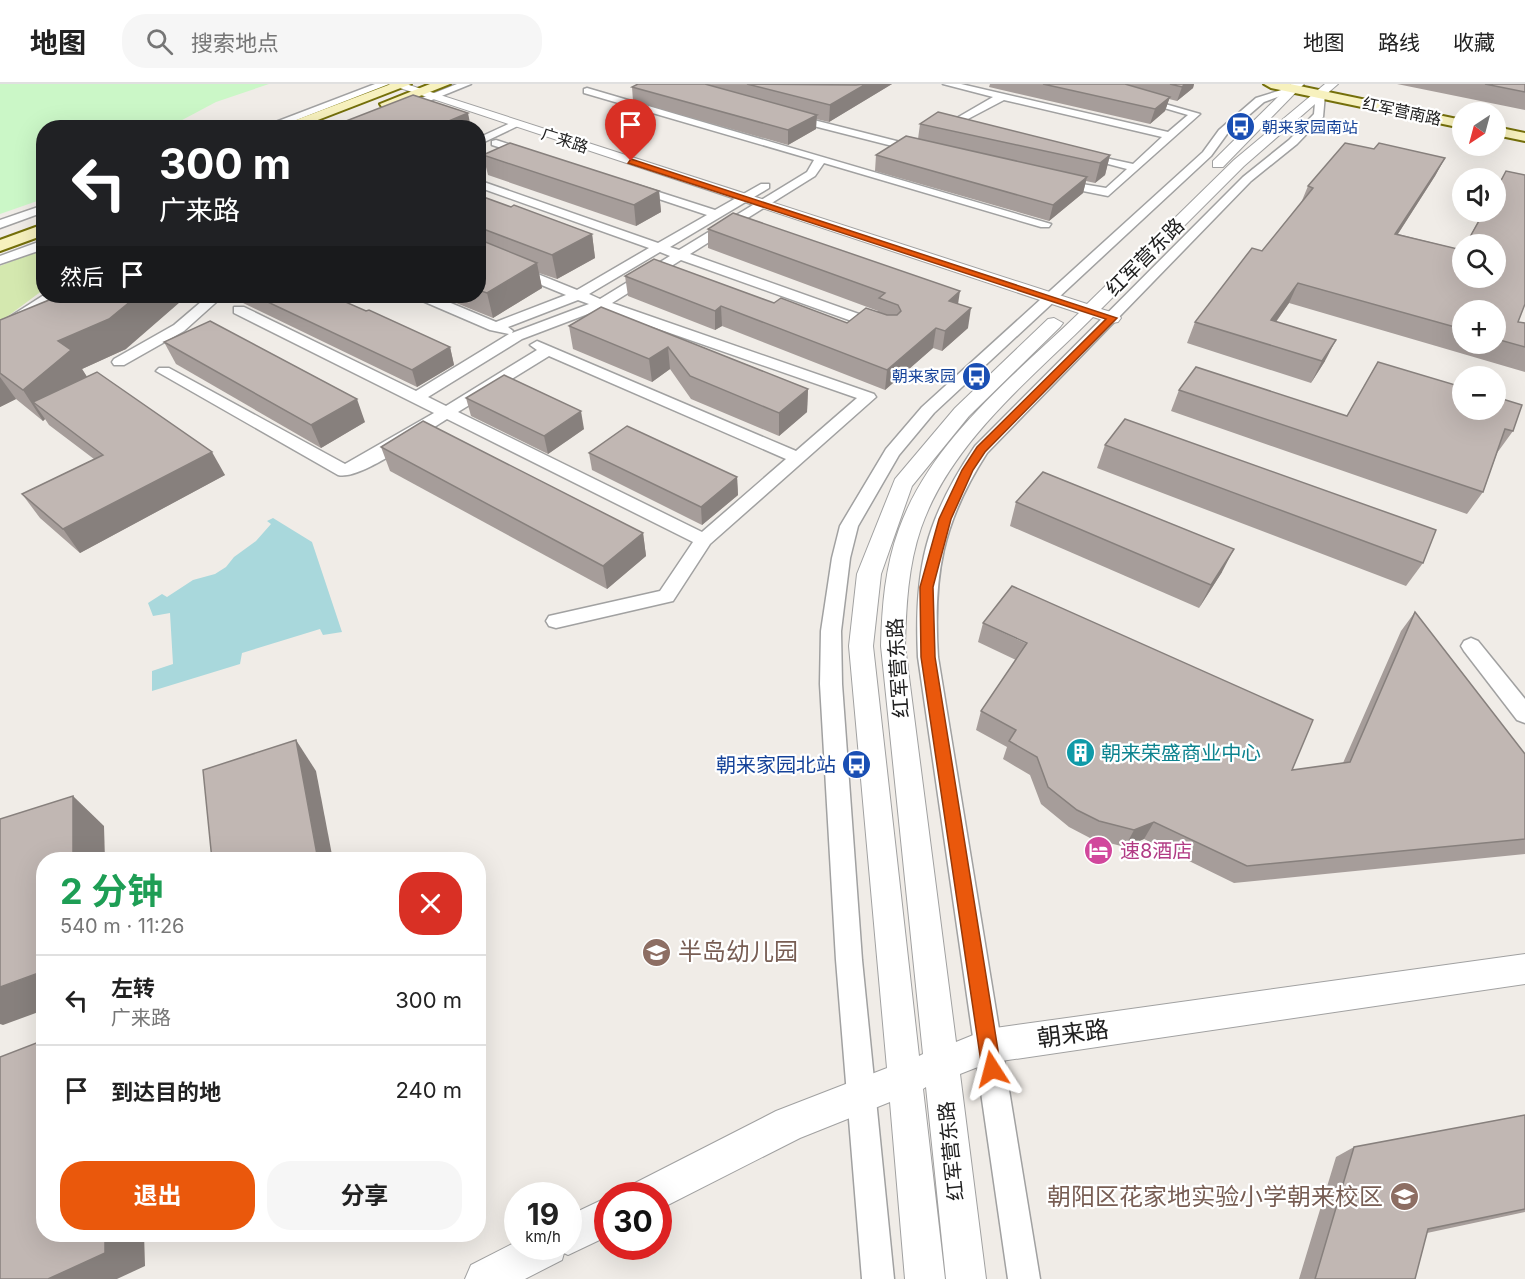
<!DOCTYPE html>
<html lang="zh">
<meta charset="utf-8">
<style>
:root{--surface:#fff;--page:#f6f6f6;--text:#222;--muted:#767676;--line:#e0e0e0;--accent:#ea580c}
body{margin:0;font-family:Inter,"Noto Sans SC",sans-serif;background:var(--page);color:var(--text);height:100vh;display:flex;flex-direction:column;font-size:22px;white-space:nowrap}
*{box-sizing:border-box;margin:0}
p{font-size:20px;color:var(--muted)}
.icon{flex:none;width:33px;height:33px;fill:none;stroke:currentColor;stroke-width:2;stroke-linecap:round;stroke-linejoin:round}
.map{position:relative;flex:1;overflow:hidden}
.side{position:absolute;left:36px;top:768px;width:450px;height:390px;display:flex;flex-direction:column;background:var(--surface);border-radius:24px;box-shadow:0 6px 24px #0002}
.side>*{flex:none}
.banner{position:absolute;left:36px;top:36px;width:450px;height:183px;border-radius:24px;box-shadow:0 6px 24px #0002;background:#202124;color:#fff;overflow:hidden}
.needle{width:39px;rotate:216deg}
.buttons{position:absolute;left:1452px;top:18px;display:grid;gap:12px}
.buttons a{display:grid;place-items:center;width:54px;height:54px;border-radius:50%;background:var(--surface);box-shadow:0 6px 24px #0002;font-size:30px}
.speed{position:absolute;left:504px;top:1098px;display:flex;gap:12px;font-size:30px;font-weight:700;text-align:center}
.speed>*{display:grid;place-content:center;width:78px;height:78px;border-radius:50%;background:var(--surface);box-shadow:0 6px 24px #0002;line-height:1}
.speed small{font-size:15px;font-weight:400}
.speed .limit{border:9px solid #d22;background:#fff;color:#111}
.pin{position:absolute;display:grid;place-items:center;width:51px;height:51px;color:#fff;margin:-62px -26px;border-radius:50% 50% 50% 0;rotate:-45deg;box-shadow:0 0 6px #0007}
.pin .icon{rotate:45deg}
.me{position:absolute;width:66px;margin:-33px;rotate:351deg;stroke-linejoin:round;filter:drop-shadow(0 0 4px #0008)}
.turn{display:flex;align-items:center;gap:21px;height:126px;padding:0 24px;font-size:27px}
.turn .icon{width:78px;height:78px;stroke-width:2.5}
.turn b{display:block;font-size:42px;line-height:51px}
.then{display:flex;align-items:center;height:57px;padding:0 24px;background:#0003;gap:12px;font-size:22px}
.round{display:grid;place-items:center;flex:none;width:63px;height:63px;border-radius:24px;background:var(--page)}
.overview{display:flex;align-items:center;justify-content:space-between;height:102px;padding:0 24px}
h1{font-size:36px;font-weight:700;line-height:45px;color:#1e9e55}
.cta{display:flex;gap:12px;margin-top:auto;padding:12px 24px}
.cta a{flex:1;height:69px;border-radius:24px;background:var(--accent);color:#fff;font-size:24px;font-weight:700;line-height:69px;text-align:center}
.cta a+a{background:var(--page);color:var(--text)}
ul{padding:0;list-style:none}
li{display:flex;align-items:center;gap:18px;height:90px;padding:0 24px;border-top:2px solid var(--line)}
li div{flex:1}
li b{display:block;font-size:22px}
li em{font-style:normal}
header{display:flex;align-items:center;gap:36px;box-sizing:border-box;height:84px;padding:0 30px;background:var(--surface);border-bottom:2px solid var(--line)}
header strong{font-size:28px}
nav{display:flex;gap:33px;margin-inline-start:auto;font-size:21px}
.search{width:420px;height:54px;background:var(--page);display:flex;align-items:center;gap:15px;box-sizing:border-box;padding:0 21px;border-radius:24px;color:var(--muted);font-size:22px}
.map>svg:first-child{display:block}
</style>
<header>
<strong>地图</strong>
<div class="search"><svg class="icon" aria-label="search" viewBox="0 0 24 24"><circle cx="10" cy="10" r="6"/><path d="M15 15l6 6"/></svg>搜索地点</div>
<nav><a>地图</a><a>路线</a><a>收藏</a></nav>
</header>
<div class="map">
<svg width="1525" height="1195" viewBox="0 0 1525 1195">
<rect width="100%" height="100%" fill="#f0ece7"/>
<path fill="#d4e8af" d="M43,165V206L0,238V182Z"/>
<path fill="#cbf7c7" d="M0,0H269L216,18L169,43L44,44L43,115L0,130Z"/>
<path fill="#a9d8dc" d="M273,434L312,458L342,548L323,551L320,545L242,569L240,580L152,607V587L173,580L170,529L153,532L148,519L162,510L167,513L193,496L215,490L226,483L234,473L256,457L271,440L267,437Z"/>
<g fill="none" stroke-linecap="round" stroke-linejoin="round">
<defs>
<g id="minor">
<path d="M375,0H389L276,44H260Z"/>
<path d="M457,0H471L363,44H347Z"/>
<path d="M943,0H961L1168,48L1188,31L1137,16V12L1200,30L1108,112L1058,102L1052,99L1058,96L1106,104L1127,85L1078,72V68L1133,80L1162,53L1004,16L966,36L971,40L986,44V48C973,50 962,44 955,35L993,13Z"/>
<path d="M1291,3L1299,5L1264,18L1227,50L1211,72L934,329L899,371L858,442L850,474L841,547L842,600L862,876L894,1195H862L836,876L820,600L821,547L832,474L840,442L886,365L922,323L1203,68L1219,46L1256,14Z"/>
<path d="M587,4L1051,140L1049,143H1041L824,79L815,92L690,170L887,240V246H877L681,176L612,219L874,310L876,313L710,460L673,517L556,544L549,542L546,537L549,532L660,507L693,458L447,335C425,348 361,397 338,391L156,287L159,284H169L345,380L434,329L234,229V223H244L416,307L509,250L490,246L418,215L416,212H434L496,238L566,211L478,175V166L577,206L649,164L478,103V96L658,159L707,131L629,105V101H637L715,126L761,100H769V104L670,163L679,166L807,88L814,76L584,9V5ZM660,168L670,172L600,215L589,210ZM578,216L589,220L512,249L513,247L508,243ZM601,225L857,314L796,367L537,257L530,261L537,266L446,322L428,313L522,255ZM549,272L786,375L702,448L458,328Z"/>
<path d="M1316,8L1325,10L1323,33L1297,60L1251,97L987,369C942,439 933,491 938,573L1040,1195H1008L918,573C914,486 925,436 975,362L1243,93L1289,56L1314,30Z"/>
<path d="M790,30L924,64L925,66L920,69L786,35L785,33Z"/>
<path d="M513,38L522,40L478,61V54Z"/>
<path d="M496,56L533,68L535,70L529,73L492,61V57Z"/>
<path d="M44,121V128L0,144V136Z"/>
<path d="M44,156V165L0,180V172Z"/>
<path d="M44,211L58,212L25,238L0,249V239Z"/>
<path d="M208,212H223L184,247L124,281H114L112,278L114,275L174,241Z"/>
<path d="M1471,554L1478,557L1525,615V639L1517,636L1464,567L1461,562L1464,557Z"/>
</g>
<g id="tertiary">
<path d="M388,0H406L1087,220L1234,76L1325,0H1338L1244,82L1101,225L1118,230L1121,234L1118,238L1112,239L1093,233C1030,296 951,358 921,444C908,482 906,522 905,562L956,958L988,945L1525,870V900L988,979L960,990L986,1195H946L926,1003L923,1005L945,1195H905L890,1018L800,1054L658,1126V1112H630L635,1099L776,1027L887,984L849,562L857,490L895,395L955,324L1048,235L1054,234L1063,239L1060,243L969,332L912,402L881,490L873,562L919,972L923,970L881,562C882,522 885,483 899,445C931,356 1013,293 1079,229Z"/>
<path d="M1291,0H1304L1223,83H1213V77Z"/>
<path d="M608,1113V1152L568,1171L564,1169L562,1176L525,1195H465L471,1181L518,1157V1162H568V1132Z"/>
</g>
<g id="secondary">
<path d="M391,0H411L297,44H275Z"/>
<path d="M430,0H450L392,23H382L380,20Z"/>
<path d="M1264,0H1290L1462,36V44L1271,4Z"/>
<path d="M1496,43L1525,49V57L1496,51Z"/>
<path d="M44,140V151L0,167V156Z"/>
</g>
</defs>
<use href="#minor" stroke="#a1a1a1" stroke-width="3"/>
<use href="#tertiary" stroke="#a1a1a1" stroke-width="2"/>
<use href="#secondary" stroke="#746f0a" stroke-width="4"/>
<use href="#minor" fill="#fff" fill-rule="evenodd"/>
<use href="#tertiary" fill="#fff" fill-rule="evenodd"/>
<use href="#secondary" fill="#f7f1be" fill-rule="evenodd"/>
</g>
<g fill="#a69d9a" fill-rule="evenodd">
<path d="M638,0H892L829,38L816,35V45L788,61L633,17L632,3Z"/>
<path d="M990,0H1194L1193,4L1177,17L1169,15L1165,27L1150,40L989,3Z"/>
<path d="M1397,0H1525V26Z"/>
<path d="M920,40L1110,71L1105,91L1095,99L1086,97L1083,109L1049,137L875,87L876,71L918,55Z"/>
<path d="M1374,65L1445,74L1435,92L1398,150L1462,166L1496,160H1466L1483,128H1496V105L1506,87L1518,238L1525,239V288L1289,219L1276,238L1325,277L1311,299L1187,259L1195,238L1262,167L1301,119L1308,102ZM1462,226H1496V260H1462Z"/>
<path d="M483,71L659,107L661,128L636,142L488,91Z"/>
<path d="M478,111L511,123L592,150L595,174L557,195L539,189L542,204L493,234L439,212H478Z"/>
<path d="M708,145L958,220L968,244L942,267L933,264L885,306L722,242L715,246L628,212L625,192L774,219L847,239L877,228L878,227L708,164Z"/>
<path d="M238,212H332L366,227L450,263L454,281L417,303L241,218Z"/>
<path d="M49,216L126,265L82,285L87,293L225,391L80,469L40,434L22,410L94,375L49,341L45,335L43,337L16,315L0,323V236Z"/>
<path d="M601,223L808,305L807,328L779,352L691,315L670,285L652,298L573,265L569,242Z"/>
<path d="M164,258L365,338L321,364L176,280Z"/>
<path d="M1378,278L1513,347L1497,369L1483,408L1467,430L1171,327L1179,306L1347,332Z"/>
<path d="M466,314L584,345L548,370L471,332Z"/>
<path d="M1105,361L1423,479L1406,502L1097,384Z"/>
<path d="M381,363L643,449L646,472L607,505L390,387Z"/>
<path d="M589,369L737,393L738,411L702,441L592,386Z"/>
<path d="M1016,418L1222,488L1199,524L1010,442Z"/>
<path d="M1415,528L1525,670V770L1234,799L1144,755L1125,763L1090,754L1069,743L1041,720L1030,691L1003,675L1007,663L976,646L981,627L1016,576L978,558L983,539L1292,686L1343,679L1401,547Z"/>
<path d="M1525,1031V1128L1427,1149L1415,1195H1299L1336,1073L1354,1063Z"/>
</g>
<g fill="#87807d">
<path d="M866,0H892L829,38L830,21Z"/>
<path d="M1185,0H1194L1193,4L1177,17L1182,3Z"/>
<path d="M1170,13L1165,27L1150,40L1155,25Z"/>
<path d="M468,29L471,44H432Z"/>
<path d="M817,31L816,45L788,61V46Z"/>
<path d="M1110,71L1105,91L1095,99L1100,79Z"/>
<path d="M1445,74L1435,92L1385,170L1395,150Z"/>
<path d="M1087,93L1083,109L1049,137L1053,121Z"/>
<path d="M659,107L661,128L636,142L634,121Z"/>
<path d="M592,150L595,174L557,195L552,171Z"/>
<path d="M537,179L542,204L493,234L487,209Z"/>
<path d="M1298,199L1289,219L1262,257L1271,236Z"/>
<path d="M960,207L957,227L949,217Z"/>
<path d="M137,212H187L126,265L82,285L89,296L33,318L45,335L43,337L23,306L58,257Z"/>
<path d="M721,222L722,242L715,246V227Z"/>
<path d="M971,224L968,244L942,267L945,247Z"/>
<path d="M936,244L933,264L885,306L887,286Z"/>
<path d="M1336,256L1325,277L1311,299L1322,277Z"/>
<path d="M450,263L454,281L417,303L412,286Z"/>
<path d="M668,263L670,285L652,298L649,275Z"/>
<path d="M0,293L16,315L0,323Z"/>
<path d="M808,305L807,328L779,352V329Z"/>
<path d="M357,315L365,338L321,364L311,341Z"/>
<path d="M581,327L584,345L548,370L544,352Z"/>
<path d="M212,368L225,391L80,469L63,445Z"/>
<path d="M737,393L738,411L702,441L701,423Z"/>
<path d="M643,449L646,472L607,505L603,482Z"/>
<path d="M1234,465L1222,488L1199,524L1211,501Z"/>
<path d="M296,656L316,687L333,776H318Z"/>
<path d="M73,712L104,742L105,776H73Z"/>
<path d="M1154,738L1144,755L1125,763L1134,746Z"/>
<path d="M44,887V926L3,941L0,940V903Z"/>
<path d="M105,1150H144L145,1182L117,1195H48Z"/>
</g>
<g fill="#c1b7b3" stroke="#87807d" stroke-width="1.5">
<path d="M638,0H705L817,31L788,46L632,3Z"/>
<path d="M747,0L856,1L866,0L830,21Z"/>
<path d="M1043,0H1125L1170,13L1155,25Z"/>
<path d="M1170,0H1185L1182,3Z"/>
<path d="M1485,0H1525V8Z"/>
<path d="M413,11L468,29L432,44H328Z"/>
<path d="M938,28L1110,71L1100,79L920,40Z"/>
<path d="M906,52L1087,93L1053,121L876,71Z"/>
<path d="M510,59L659,107L634,121L483,71Z"/>
<path d="M1345,59L1374,65L1379,59L1445,74L1395,150L1462,166V194H1496V160H1466L1484,128H1496V106L1506,87L1525,91V220L1518,238L1525,239V263L1496,255V226H1462V245L1298,199L1271,236L1336,256L1322,277L1195,238L1252,164L1262,167L1313,104L1308,102Z"/>
<path d="M478,111L511,123L514,121L592,150L552,171L478,143Z"/>
<path d="M733,129L960,207L949,217L971,224L945,247L936,244L887,286L721,222L715,227L625,192L654,175L774,219L781,214L847,239L866,224L887,231H897L901,227L898,221L879,214L885,209L708,145Z"/>
<path d="M478,155L537,179L487,209L478,206Z"/>
<path d="M53,212H137L109,235L58,257L71,266L23,306L0,289V236L49,216Z"/>
<path d="M255,212H332L366,227L369,226L450,263L412,286Z"/>
<path d="M601,223L808,305L779,329L690,292L668,263L649,275L569,242Z"/>
<path d="M210,237L357,315L311,341L164,258Z"/>
<path d="M1378,278L1462,303V326H1496V313L1522,321L1513,347L1505,345L1483,408L1179,306L1196,283L1347,332Z"/>
<path d="M97,288L212,368L63,445L22,410L103,371L33,318Z"/>
<path d="M504,291L581,327L544,352L466,314Z"/>
<path d="M1125,335L1436,446L1423,479L1105,361Z"/>
<path d="M423,337L643,449L603,482L381,363Z"/>
<path d="M627,342L737,393L701,423L589,369Z"/>
<path d="M1043,388L1234,465L1211,501L1016,418Z"/>
<path d="M1012,502L1313,636L1292,686L1350,678L1415,528L1525,670V755L1247,782L1154,738L1134,746L1099,737L1077,726L1048,703L1037,673L1009,657L1016,646L981,627L1027,559L983,539Z"/>
<path d="M296,656L318,776H212L203,686Z"/>
<path d="M73,712V776H44V887L0,903V735Z"/>
<path d="M44,956V1150H105V1169L48,1195H0V973Z"/>
<path d="M1525,1031V1125L1428,1145L1415,1195H1315L1354,1063Z"/>
</g>
<path fill="#ea580c" stroke="#983908" stroke-width="1.5" d="M631,75L1117,234L985,368L973,386L951,435L933,503L935,573L1001,985L998,991L992,994L985,991L982,985L921,573L920,503L939,435L962,386L977,363L1106,235L628,79Z"/>
<defs>
<symbol id="bus-disc" viewBox="-11 -11 22 22"><circle r="9.5" fill="#1a4fb4" stroke="#fff"/><path d="M-5-6H5V4H4V6H2V4H-2V6H-4V4H-5ZM-3.5-4V0h7V-4ZM-3.5 1.2v1.5H-2V1.2ZM2 1.2v1.5H3.5V1.2Z" fill="#fff"/></symbol>
<symbol id="building-disc" viewBox="-11 -11 22 22"><circle r="9.5" fill="#0f9aa8" stroke="#fff"/><path d="M-4-6H4V6H1V3H-1V6H-4ZM-2.5-4.3h1.7v1.8h-1.7ZM.8-4.3h1.7v1.8H.8ZM-2.5-1h1.7V.8h-1.7ZM.8-1h1.7V.8H.8Z" fill="#fff"/></symbol>
<symbol id="hotel-disc" viewBox="-11 -11 22 22"><circle r="9.5" fill="#d1479c" stroke="#fff"/><path d="M-6-4.5h1.5V1H6V5H4.5V3h-9V5H-6ZM-4 0a1.8 1.8 0 1 1 3.6 0ZM.5 0V-2.5h3Q6-2.5 6 0Z" fill="#fff"/></symbol>
<symbol id="school-disc" viewBox="-11 -11 22 22"><circle r="9.5" fill="#8d6e63" stroke="#fff"/><path d="M0-5L7-2L0 1L-7-2ZM-4 1L0 2.5L4 1V4Q0 6-4 4Z" fill="#fff"/></symbol>
</defs>
<g fill-rule="evenodd">
<use href="#bus-disc" x="1224" y="26" width="33" height="33"/>
<use href="#bus-disc" x="960" y="276" width="33" height="33"/>
<use href="#building-disc" x="1064" y="652" width="33" height="33"/>
<use href="#bus-disc" x="840" y="664" width="33" height="33"/>
<use href="#hotel-disc" x="1082" y="750" width="33" height="33"/>
<use href="#school-disc" x="640" y="852" width="33" height="33"/>
<use href="#school-disc" x="1388" y="1096" width="33" height="33"/>
</g>
<g text-anchor="middle" stroke-width="4.5" stroke-linejoin="round" paint-order="stroke">
<g font-size="16" fill="#202020" stroke="#fff">
<text transform="translate(1402 27) rotate(12)" y="6">红军营南路</text>
<text transform="translate(565 56) rotate(18)" y="6">广来路</text>
</g>
<g font-size="16" fill="#164399" stroke="#fff" text-anchor="start">
<text x="1262" y="49">朝来家园南站</text>
<text x="956" y="298" text-anchor="end">朝来家园</text>
</g>
<g font-size="20" fill="#202020" stroke="#fff">
<text transform="translate(1145 173) rotate(-45)" y="7">红军营东路</text>
<text transform="translate(898 584) rotate(-94)" y="7">红军营东路</text>
<text transform="translate(951 1067) rotate(-96)" y="7">红军营东路</text>
</g>
<g font-size="20" fill="#0d838f" stroke="#fff" text-anchor="start">
<text x="1101" y="676">朝来荣盛商业中心</text>
</g>
<g font-size="20" fill="#164399" stroke="#fff" text-anchor="end">
<text x="836" y="688">朝来家园北站</text>
</g>
<g font-size="20" fill="#b23c85" stroke="#fff" text-anchor="start">
<text x="1120" y="774">速8酒店</text>
</g>
<g font-size="24" fill="#785e54" stroke="#fff" text-anchor="start">
<text x="678" y="876">半岛幼儿园</text>
<text x="1383" y="1121" text-anchor="end">朝阳区花家地实验小学朝来校区</text>
</g>
<g font-size="24" fill="#202020" stroke="#fff">
<text transform="translate(1073 950) rotate(-8)" y="8">朝来路</text>
</g>
</g>
</svg>
<div class="buttons">
<a><svg class="needle" viewBox="-14 -14 28 28"><path d="M0-13l5 13h-10z" fill="#e53935"/><path d="M0 13l5-13h-10z" fill="#767676"/></svg></a>
<a><svg class="icon" aria-label="sound" viewBox="0 0 24 24"><path d="M4 9h4l5-4v14l-5-4H4zM17 9q2 3 0 6"/></svg></a>
<a><svg class="icon" aria-label="search" viewBox="0 0 24 24"><circle cx="10" cy="10" r="6"/><path d="M15 15l6 6"/></svg></a>
<a>+</a>
<a>−</a>
</div>
<div class="speed"><div>19<small>km/h</small></div><div class="limit">30</div></div>
<div class="pin" style="left:631px;top:77px;background:#d93025"><svg class="icon" aria-label="arrive" viewBox="0 0 24 24"><path d="M6 21V4h12l-3 4 3 4H6"/></svg></div>
<svg class="me" style="left:992px;top:985px" viewBox="-20 -20 40 40"><path d="M0-17L14 15 0 8-14 15z" fill="#ea580c" stroke="#fff" stroke-width="4"/></svg>
<div class="banner">
<div class="turn"><svg class="icon" aria-label="left" viewBox="0 0 24 24"><path d="M17 20v-9H6M10 6l-5 5 5 5"/></svg><div><b>300 m</b>广来路</div></div>
<div class="then">然后<svg class="icon" aria-label="arrive" viewBox="0 0 24 24"><path d="M6 21V4h12l-3 4 3 4H6"/></svg></div>
</div>
<section class="side">
<div class="overview"><div><h1>2 分钟</h1><p>540 m · 11:26</p></div><a class="round" style="background:#d93025;color:#fff"><svg class="icon" aria-label="close" viewBox="0 0 24 24"><path d="M6 6l12 12M18 6L6 18"/></svg></a></div>
<ul>
<li><svg class="icon" aria-label="left" viewBox="0 0 24 24"><path d="M17 20v-9H6M10 6l-5 5 5 5"/></svg><div><b>左转</b><p>广来路</p></div><em>300 m</em></li>
<li><svg class="icon" aria-label="arrive" viewBox="0 0 24 24"><path d="M6 21V4h12l-3 4 3 4H6"/></svg><div><b>到达目的地</b></div><em>240 m</em></li>
</ul>
<div class="cta"><a>退出</a><a>分享</a></div>
</section>
</div>
